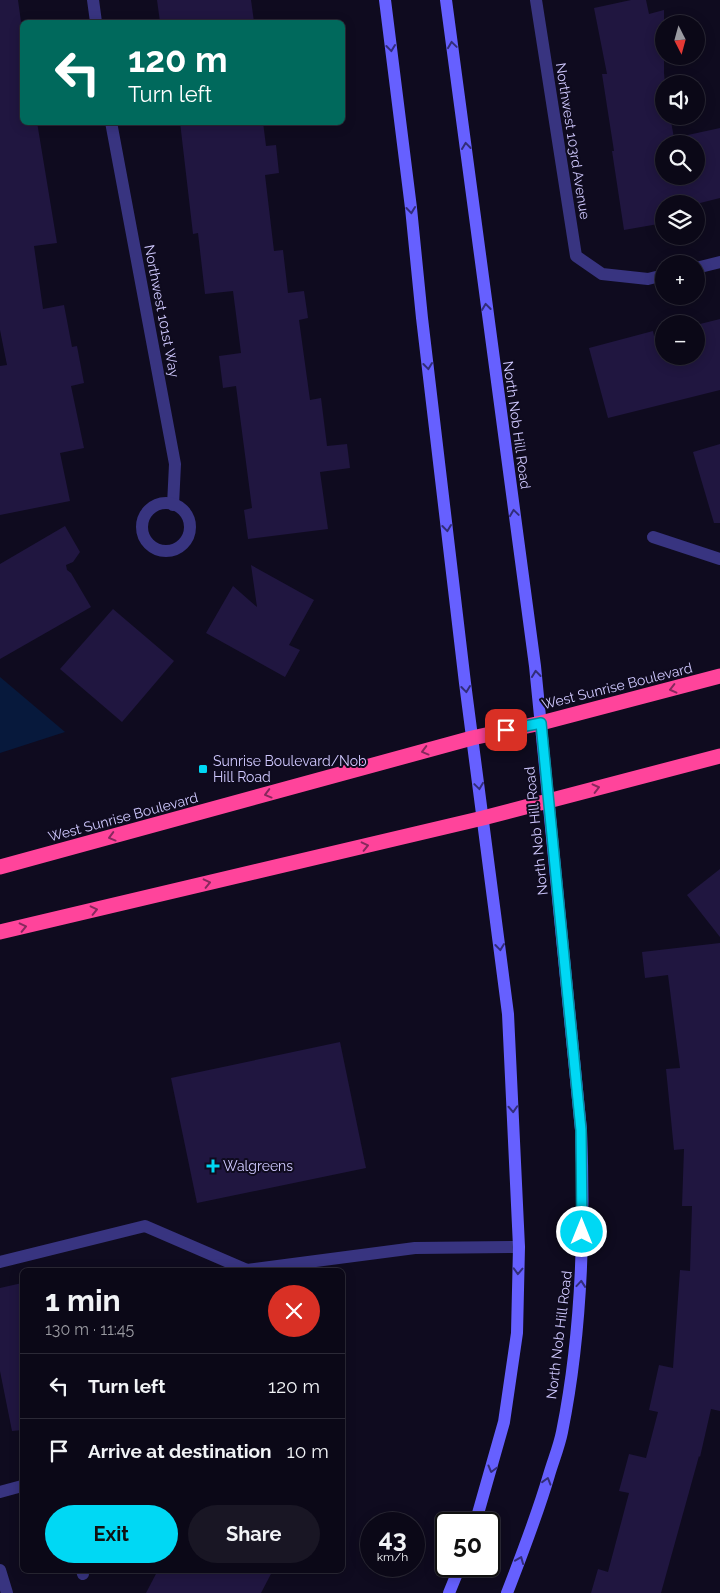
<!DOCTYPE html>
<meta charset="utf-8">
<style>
:root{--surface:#0b0817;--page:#191624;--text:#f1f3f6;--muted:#9a9aa1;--line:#2b2936;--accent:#00d8f4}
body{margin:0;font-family:Raleway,sans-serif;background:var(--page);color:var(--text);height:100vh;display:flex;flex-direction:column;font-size:19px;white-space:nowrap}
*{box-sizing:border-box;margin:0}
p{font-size:16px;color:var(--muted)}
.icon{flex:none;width:28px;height:28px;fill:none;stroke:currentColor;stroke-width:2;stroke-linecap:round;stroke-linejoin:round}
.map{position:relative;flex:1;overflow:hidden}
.side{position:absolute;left:20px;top:1268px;width:325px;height:305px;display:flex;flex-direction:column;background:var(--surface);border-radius:8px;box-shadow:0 2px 12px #0003,0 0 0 1px var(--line)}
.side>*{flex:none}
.top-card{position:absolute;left:20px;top:20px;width:325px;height:105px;border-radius:8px;box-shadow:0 2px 12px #0003,0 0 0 1px var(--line);background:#00695c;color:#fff;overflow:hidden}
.needle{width:32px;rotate:174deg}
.controls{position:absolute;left:655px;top:15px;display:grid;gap:10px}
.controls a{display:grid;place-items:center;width:50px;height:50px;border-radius:50%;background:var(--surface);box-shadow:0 2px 12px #0003,0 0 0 1px var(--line);font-size:25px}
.speed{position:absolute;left:360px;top:1512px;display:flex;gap:10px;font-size:25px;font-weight:700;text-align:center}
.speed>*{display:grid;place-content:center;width:65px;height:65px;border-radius:50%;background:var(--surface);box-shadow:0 2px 12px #0003,0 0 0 1px var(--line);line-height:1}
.speed small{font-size:12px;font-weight:400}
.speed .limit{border:2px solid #111;border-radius:8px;background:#fff;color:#111}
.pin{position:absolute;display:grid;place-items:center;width:42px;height:42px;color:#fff;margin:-21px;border-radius:10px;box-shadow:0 2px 8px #0006}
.me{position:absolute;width:55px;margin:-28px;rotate:0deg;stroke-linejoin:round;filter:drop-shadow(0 0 4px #0008)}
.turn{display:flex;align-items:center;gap:18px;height:105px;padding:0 25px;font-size:22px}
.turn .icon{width:65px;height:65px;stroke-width:2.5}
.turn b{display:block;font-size:35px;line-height:42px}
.round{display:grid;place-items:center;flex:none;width:52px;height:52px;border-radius:26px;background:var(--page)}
.head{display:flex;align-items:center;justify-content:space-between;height:85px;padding:0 25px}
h1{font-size:30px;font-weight:700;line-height:38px}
.button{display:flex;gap:10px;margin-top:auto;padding:10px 25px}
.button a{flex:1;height:58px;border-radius:30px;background:var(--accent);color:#111;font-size:20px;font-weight:700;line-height:58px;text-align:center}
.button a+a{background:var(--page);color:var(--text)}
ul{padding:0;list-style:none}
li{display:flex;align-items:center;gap:15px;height:65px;padding:0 25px;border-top:1px solid var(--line)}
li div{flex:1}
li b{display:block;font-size:19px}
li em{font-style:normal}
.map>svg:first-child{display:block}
</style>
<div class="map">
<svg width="720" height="1593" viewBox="0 0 720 1593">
<rect width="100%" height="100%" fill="#0f0b1f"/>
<path fill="#07193c" d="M0,677L65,732L0,753Z"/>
<g fill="#201640" fill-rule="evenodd">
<path d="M0,0H18L22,29V122H37L57,243L34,246L43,309L64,305L72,347L77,346L84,383L71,386L84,448L60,453L70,501L0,515V366L7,365L0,330Z"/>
<path d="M157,0H251L254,22H160Z"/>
<path d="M631,0H646L649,14L664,10V73L665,84H664V116H670L674,138L720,128V198L696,204H664V223L624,230L612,151H614L602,74H607L594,8ZM664,144H696V176H664Z"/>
<path d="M180,122H263L266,146L276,145L279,173L265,175L274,251L283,250L288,293L304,291L308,318L299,320L310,400L321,398L327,446L347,444L350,468L320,472L328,529L248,539L244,510L252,508L236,386L223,388L219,356L241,353L233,291L205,294L198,233L193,234Z"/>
<path d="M720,319V390L608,418L589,348L653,331L654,336L664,334V356H696V325Z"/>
<path d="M720,444V523H714L693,452Z"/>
<path d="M65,526L80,552L73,562L66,565L67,570L71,573L91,607L0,659V564Z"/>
<path d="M251,565L314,600L289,645L300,650L285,677L206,633L233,586L257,607Z"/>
<path d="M113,609L174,661L122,722L60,669Z"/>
<path d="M720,869V937L687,895Z"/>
<path d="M720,943V1411L711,1409L700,1457L699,1456L661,1593H591L598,1569L608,1572L629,1493L619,1491L629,1454L646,1458L658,1412L649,1410L659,1365L673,1368L680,1270L690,1271L692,1206H682L684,1149L674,1150L666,1069L680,1068L668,975L645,978L642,952Z"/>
<path d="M340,1042L366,1168L197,1203L171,1078Z"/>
<path d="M22,1283V1430L12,1431L0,1371V1288Z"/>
<path d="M158,1570H273L261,1593H146Z"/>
</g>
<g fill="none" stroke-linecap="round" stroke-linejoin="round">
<g stroke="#383480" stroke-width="12">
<path d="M0,1262L145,1226L247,1270L415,1248L519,1247"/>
<path d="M0,1492L22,1486"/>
<path d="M0,1570L7,1593"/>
<path d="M82,1570L83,1574"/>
</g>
<g stroke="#383480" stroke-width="12">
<path d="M93,0L96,22"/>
<path d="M536,0L576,256L602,274L648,279L664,275"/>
<path d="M111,122L175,464L173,505"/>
<path d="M696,268L720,262"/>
<circle cx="166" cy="527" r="24"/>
<path d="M653,537L720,559"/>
</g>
<g stroke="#6660ff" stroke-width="12">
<path d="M385,0L411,208L422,318L465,683L508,1014L519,1247L517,1333L504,1422L475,1524"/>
<path d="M446,0L535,666L581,1130C585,1231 582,1333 562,1432C559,1447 553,1461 549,1475C537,1516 522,1554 507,1593"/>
<path d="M449,1593L460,1566"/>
</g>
<g stroke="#ff449b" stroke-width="15">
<path d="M0,867L472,738L541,723L720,676"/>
<path d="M0,932L483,818L720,756"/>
</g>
</g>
<defs><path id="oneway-chevron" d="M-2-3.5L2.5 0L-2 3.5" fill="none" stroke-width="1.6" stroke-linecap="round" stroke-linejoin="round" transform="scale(1.25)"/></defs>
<g stroke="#322d79">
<use href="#oneway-chevron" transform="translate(452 45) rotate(-98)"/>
<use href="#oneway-chevron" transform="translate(391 48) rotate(83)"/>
<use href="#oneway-chevron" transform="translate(466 146) rotate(-97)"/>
<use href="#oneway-chevron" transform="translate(411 210) rotate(84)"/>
<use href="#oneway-chevron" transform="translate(486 307) rotate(-97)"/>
<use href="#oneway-chevron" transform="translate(428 366) rotate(83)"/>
<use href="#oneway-chevron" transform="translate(514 513) rotate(-98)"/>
<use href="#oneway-chevron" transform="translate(447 528) rotate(83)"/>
<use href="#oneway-chevron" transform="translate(536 674) rotate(-96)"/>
<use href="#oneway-chevron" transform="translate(466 689) rotate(83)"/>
<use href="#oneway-chevron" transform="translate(479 786) rotate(82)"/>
<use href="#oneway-chevron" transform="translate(500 947) rotate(83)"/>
<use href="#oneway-chevron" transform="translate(513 1109) rotate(87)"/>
<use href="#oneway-chevron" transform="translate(518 1271) rotate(92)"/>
<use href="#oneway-chevron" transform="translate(581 1284) rotate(-85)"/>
<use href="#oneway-chevron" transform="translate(492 1469) rotate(105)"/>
<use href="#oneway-chevron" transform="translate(547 1481) rotate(-73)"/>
<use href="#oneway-chevron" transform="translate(520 1560) rotate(-68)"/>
</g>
<g stroke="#87285d">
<use href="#oneway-chevron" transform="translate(673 689) rotate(166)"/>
<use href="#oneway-chevron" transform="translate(425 751) rotate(165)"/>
<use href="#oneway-chevron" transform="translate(596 788) rotate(-14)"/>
<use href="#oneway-chevron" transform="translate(268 794) rotate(165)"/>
<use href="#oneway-chevron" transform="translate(112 837) rotate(165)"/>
<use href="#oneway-chevron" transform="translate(365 846) rotate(-13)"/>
<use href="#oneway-chevron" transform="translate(207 883) rotate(-13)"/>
<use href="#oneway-chevron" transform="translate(94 910) rotate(-13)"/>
<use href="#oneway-chevron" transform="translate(23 927) rotate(-13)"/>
</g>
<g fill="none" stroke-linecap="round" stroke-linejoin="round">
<defs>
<path id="route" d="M506,730L541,723L581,1130L582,1232"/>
</defs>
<use href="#route" stroke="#008c9f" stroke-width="12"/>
<use href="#route" stroke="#00d8f4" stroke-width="9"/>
</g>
<g fill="#00d8f4" stroke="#0f0b1f" stroke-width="2">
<rect x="198" y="764" width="10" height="10" rx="2.5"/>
<path d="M210.5 1158.5h5v5h5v5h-5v5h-5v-5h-5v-5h5z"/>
</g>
<g text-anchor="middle" stroke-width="4" stroke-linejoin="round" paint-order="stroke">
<g font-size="14" fill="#d0c9ff" stroke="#0f0b1f">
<text transform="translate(573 141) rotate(81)" y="5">Northwest 103rd Avenue</text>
<text transform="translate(162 311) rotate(79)" y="5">Northwest 101st Way</text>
<text transform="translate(517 425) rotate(82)" y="5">North Nob Hill Road</text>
<text transform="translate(617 686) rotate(-14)" y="5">West Sunrise Boulevard</text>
<text transform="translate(123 817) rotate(-15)" y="5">West Sunrise Boulevard</text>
<text transform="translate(536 831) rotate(-96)" y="5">North Nob Hill Road</text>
<text transform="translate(559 1335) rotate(-83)" y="5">North Nob Hill Road</text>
</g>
<g font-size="14" fill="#d0c9ff" stroke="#0f0b1f" text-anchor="start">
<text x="213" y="766">Sunrise Boulevard/Nob<tspan x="213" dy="16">Hill Road</tspan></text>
<text x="223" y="1171">Walgreens</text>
</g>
</g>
</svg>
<div class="controls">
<a><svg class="needle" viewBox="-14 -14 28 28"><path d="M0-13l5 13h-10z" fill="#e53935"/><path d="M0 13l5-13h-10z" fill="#9a9aa1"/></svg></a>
<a><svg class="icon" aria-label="sound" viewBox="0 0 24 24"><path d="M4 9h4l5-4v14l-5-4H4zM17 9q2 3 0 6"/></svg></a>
<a><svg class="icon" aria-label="search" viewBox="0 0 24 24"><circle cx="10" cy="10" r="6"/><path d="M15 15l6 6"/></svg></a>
<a><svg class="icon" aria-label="layers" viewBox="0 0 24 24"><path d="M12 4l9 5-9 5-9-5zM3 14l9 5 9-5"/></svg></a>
<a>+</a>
<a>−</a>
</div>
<div class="speed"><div>43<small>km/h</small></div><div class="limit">50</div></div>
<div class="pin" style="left:506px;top:730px;background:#d93025"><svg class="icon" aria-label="arrive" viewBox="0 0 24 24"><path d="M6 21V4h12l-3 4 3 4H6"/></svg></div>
<svg class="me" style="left:582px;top:1232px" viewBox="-20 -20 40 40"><circle r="17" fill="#00d8f4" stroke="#fff" stroke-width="3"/><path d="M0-11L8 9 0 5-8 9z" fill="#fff"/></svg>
<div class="top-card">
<div class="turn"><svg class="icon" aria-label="left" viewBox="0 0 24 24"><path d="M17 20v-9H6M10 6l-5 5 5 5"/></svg><div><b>120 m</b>Turn left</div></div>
</div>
<section class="side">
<div class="head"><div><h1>1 min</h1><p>130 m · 11:45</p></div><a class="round" style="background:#d93025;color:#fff"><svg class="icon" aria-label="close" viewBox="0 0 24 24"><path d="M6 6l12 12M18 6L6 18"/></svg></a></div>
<ul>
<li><svg class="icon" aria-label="left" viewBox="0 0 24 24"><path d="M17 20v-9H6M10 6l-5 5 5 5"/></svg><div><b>Turn left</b></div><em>120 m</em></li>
<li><svg class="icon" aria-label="arrive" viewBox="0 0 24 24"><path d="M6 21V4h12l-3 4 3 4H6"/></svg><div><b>Arrive at destination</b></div><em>10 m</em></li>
</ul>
<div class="button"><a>Exit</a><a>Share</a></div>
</section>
</div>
